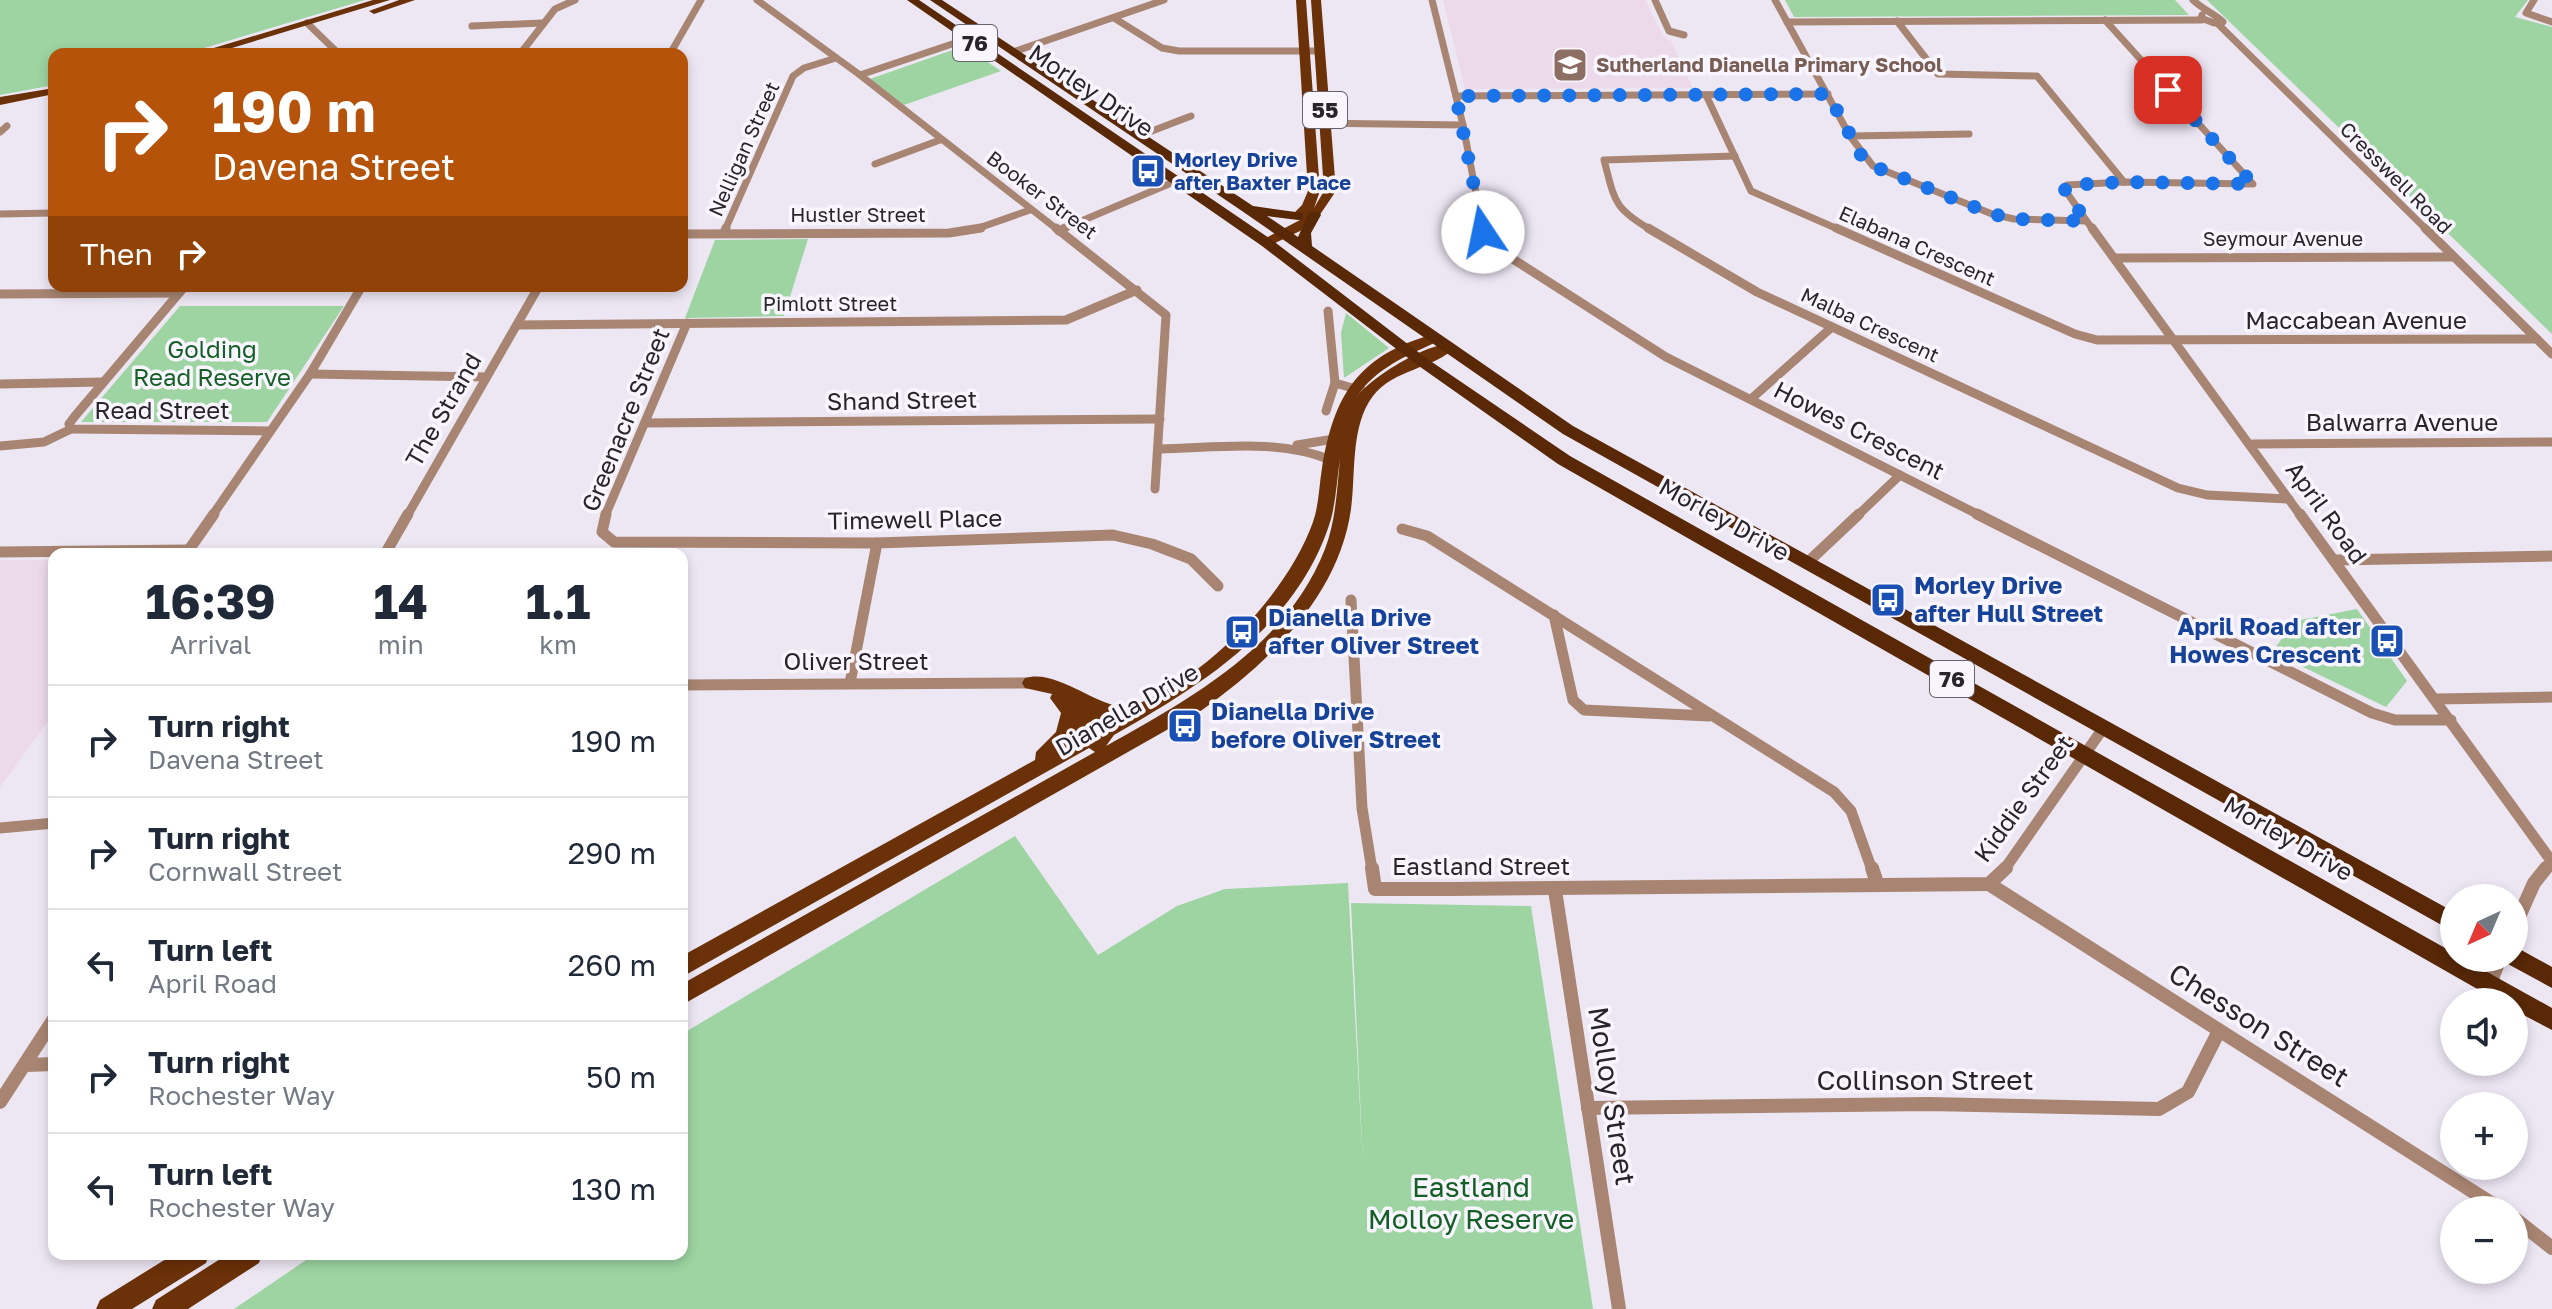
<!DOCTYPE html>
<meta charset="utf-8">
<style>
:root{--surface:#fff;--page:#f6f6f7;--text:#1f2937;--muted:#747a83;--line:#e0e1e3}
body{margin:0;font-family:"Golos Text",sans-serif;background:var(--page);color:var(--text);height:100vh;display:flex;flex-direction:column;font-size:30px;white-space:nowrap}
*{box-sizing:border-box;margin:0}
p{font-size:26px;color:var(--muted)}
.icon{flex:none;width:44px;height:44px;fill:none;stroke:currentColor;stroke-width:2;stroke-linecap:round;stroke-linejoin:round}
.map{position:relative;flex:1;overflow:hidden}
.drawer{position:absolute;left:48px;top:548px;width:640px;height:712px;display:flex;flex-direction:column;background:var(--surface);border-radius:16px;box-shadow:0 4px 12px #0003}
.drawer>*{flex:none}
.hud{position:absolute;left:48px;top:48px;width:640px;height:244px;border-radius:16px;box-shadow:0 4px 12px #0003;background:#b45309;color:#fff;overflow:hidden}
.needle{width:52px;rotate:224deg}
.fabs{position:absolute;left:2440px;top:884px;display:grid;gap:16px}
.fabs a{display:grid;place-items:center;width:88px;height:88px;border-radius:50%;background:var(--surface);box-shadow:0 4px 12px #0003;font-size:40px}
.pin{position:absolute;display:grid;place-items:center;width:68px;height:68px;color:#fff;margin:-34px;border-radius:16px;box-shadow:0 4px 12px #0006}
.me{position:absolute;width:88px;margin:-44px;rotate:349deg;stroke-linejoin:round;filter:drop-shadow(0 0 6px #0008)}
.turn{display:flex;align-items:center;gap:28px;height:168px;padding:0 32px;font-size:36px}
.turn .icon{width:104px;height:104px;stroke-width:2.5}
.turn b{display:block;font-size:56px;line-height:68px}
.then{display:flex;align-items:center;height:76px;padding:0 32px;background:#0003;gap:16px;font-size:30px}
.eta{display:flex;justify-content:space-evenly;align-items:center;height:136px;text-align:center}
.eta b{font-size:48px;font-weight:700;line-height:56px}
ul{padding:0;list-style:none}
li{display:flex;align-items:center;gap:24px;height:112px;padding:0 32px;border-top:2px solid var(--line)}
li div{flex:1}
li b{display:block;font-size:30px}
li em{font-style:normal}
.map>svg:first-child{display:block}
</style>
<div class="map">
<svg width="2552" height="1309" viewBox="0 0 2552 1309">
<rect width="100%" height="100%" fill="#ede7f4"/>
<g fill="#ecd9ea">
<path d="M1443,0H1645L1663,36L1671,41L1693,88L1465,89Z"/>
<path d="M0,560H54V713L0,787Z"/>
</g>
<g fill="#9dd4a2">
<path d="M0,0H365L184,54H54V85L0,95Z"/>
<path d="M1785,0H2175L2189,15L1794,17Z"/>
<path d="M2207,0H2528L2515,17L2552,27V334Z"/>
<path d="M964,46L1001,71L904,105L870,79Z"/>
<path d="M808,239L784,316L685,318L715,240Z"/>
<path d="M180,306H344L267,422H81Z"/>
<path d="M1346,313L1389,348L1344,378L1341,333Z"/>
<path d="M2357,609L2407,681L2386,707L2272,652L2295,621Z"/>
<path d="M1015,836L1098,955L1177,906L1225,889L1348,883L1363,1164L1351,903L1531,906L1593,1309H234L315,1254H682V1034Z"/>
</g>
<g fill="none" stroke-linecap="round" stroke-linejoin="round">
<g stroke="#a88572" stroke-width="7">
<path d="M757,0L860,75L1058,230"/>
<path d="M1432,0L1463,125L1483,230"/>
<path d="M1655,0L1669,31L1684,35"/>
<path d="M1775,0L1850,136L1873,166L1992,214L2014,219L2086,221"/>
<path d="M2193,0C2202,9 2218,16 2223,22L2214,23L2201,18L2202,15"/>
<path d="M2534,0L2526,13L2552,22"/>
<path d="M1114,18L1162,48L1179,51H1320"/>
<path d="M1897,21L1938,74L2037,76L2124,182"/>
<path d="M1787,22L2202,20"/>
<path d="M307,23L339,54"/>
<path d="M2218,24L2427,230"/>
<path d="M472,26L542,23"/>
<path d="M1013,52L1164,0"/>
<path d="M520,54L555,9L575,0"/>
<path d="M670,54L701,0"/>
<path d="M860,75L967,39"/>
<path d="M1706,95L1751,191L1840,230"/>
<path d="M1456,96L1828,94"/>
<path d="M1310,123L1463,125"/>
<path d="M0,132L7,126"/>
<path d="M1139,136L1191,116"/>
<path d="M1850,136L1969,134"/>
<path d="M875,164L940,140"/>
<path d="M0,214L54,213"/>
<path d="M725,230L793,76L804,68L836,58"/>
<path d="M973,230L1030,210"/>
<path d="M1060,230L1176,181"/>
<path d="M1651,230C1613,208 1615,201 1604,160L1735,156"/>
<path d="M2093,230L2065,190L2067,185L2124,182L2253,184L2105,20"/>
</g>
<g stroke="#a88572" stroke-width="9">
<path d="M1056,228L1166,315L1155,489"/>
<path d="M1482,228L1494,247L1666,357L1981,516"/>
<path d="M1648,228L1757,292L2178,488L2207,495L2289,499"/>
<path d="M1836,228L2075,334L2097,340L2537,339"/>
<path d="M2092,228L2301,516"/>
<path d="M2425,228L2552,354"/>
<path d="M1059,231L1065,228"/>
<path d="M724,233L726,228"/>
<path d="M682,234L949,233L981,228"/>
<path d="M2115,258L2451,257"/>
<path d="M185,286L75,416L69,424L71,429L269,431"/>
<path d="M0,294L179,293"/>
<path d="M1328,311L1335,383L1363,391"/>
<path d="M517,325L1066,320L1137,290"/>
<path d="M310,374L486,377"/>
<path d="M0,384L102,382"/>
<path d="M1751,399L1832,327"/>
<path d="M1326,411L1335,383"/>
<path d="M645,423L1160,419"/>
<path d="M2253,444L2552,442"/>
<path d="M1297,445L1334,439"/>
<path d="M0,446L44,442L71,429"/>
<path d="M1159,449C1216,448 1277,438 1331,460"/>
<path d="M212,516L310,374L362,286"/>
<path d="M407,516L539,286"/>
<path d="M605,516L687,323"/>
<path d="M1857,516L1900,475"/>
</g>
<g stroke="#a88572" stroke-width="11">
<path d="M606,514L602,532L614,542L877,543L1113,535L1152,544L1191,559L1218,586"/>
<path d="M1977,514L2372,713L2395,720H2451"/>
<path d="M2300,514L2552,862"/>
<path d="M1402,529L1427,536L1834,792L1851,811L1872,870"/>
<path d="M0,552L188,550"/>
<path d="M186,554L214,514"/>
<path d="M385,554L408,514"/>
<path d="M2336,560L2552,556"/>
<path d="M1807,563L1859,514"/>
<path d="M1351,600L1362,808L1372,870"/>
<path d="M1554,615L1573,700L1584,710L1709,716"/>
<path d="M850,683L877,543"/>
<path d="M682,685L1031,683"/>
<path d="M2437,699L2552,697"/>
<path d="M0,828L54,823"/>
<path d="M2004,870L2104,727"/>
<path d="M2544,870L2552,864"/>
</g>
<g stroke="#a88572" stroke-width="14">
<path d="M1372,868L1375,889H1452L1989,884L2006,868"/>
<path d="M1872,868L1877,883"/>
<path d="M1989,884L2502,1210"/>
<path d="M1555,890L1619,1309"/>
<path d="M2514,928L2534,883L2546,868"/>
<path d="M2490,984L2500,958"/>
<path d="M26,1065L54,1064"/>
<path d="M0,1102L54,1019"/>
<path d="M1588,1108L1929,1104L2159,1109L2188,1092L2219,1031"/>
<path d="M2514,1218L2552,1248"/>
</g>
<g fill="#6b3108" fill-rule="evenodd">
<path d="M373,0H390L212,54H194Z"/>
<path d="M399,0H415L374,14L369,11Z"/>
<path d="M1296,0H1306L1320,191L1314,208L1324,191L1311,0H1321L1336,191L1317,219L1300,231L1267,247L1260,243L1262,240L1300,220L1290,217L1302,205L1308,191Z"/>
<path d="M54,88V94L0,105V97Z"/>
<path d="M1434,334L1439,335V341C1408,355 1375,368 1356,398C1369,378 1431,340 1454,344L1456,347C1433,369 1394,369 1373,396C1350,426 1356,474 1351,509C1339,596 1269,662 1202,710L682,1005V984L1095,752L1089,748L682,977V956L1035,760L1036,752L1056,732L1061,713L1050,698L1052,694L1025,688L1022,683L1025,678C1059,667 1106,716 1134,705C1206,678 1287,595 1313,522C1319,505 1319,486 1322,468C1334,395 1358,355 1434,334ZM1340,459C1337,489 1336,520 1325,549C1288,645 1190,699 1106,746L1114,735C1203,684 1299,625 1331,519C1336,500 1337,479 1340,459ZM1075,731L1079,736L1071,740Z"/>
<path d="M174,1254H209L206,1263L132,1309H96L100,1300Z"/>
<path d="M228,1254H262L259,1263L188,1309H152L156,1300Z"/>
</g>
<g fill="#582807" fill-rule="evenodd">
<path d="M907,0H919L1272,240L1426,358L1570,456L2454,953V958H2462L2552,1008V1030L2514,1010V1002H2500L1558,464L1416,364L1262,246Z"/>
<path d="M930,0H942L1253,206L1303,213V219L1298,220L1267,216L1298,237L1309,212H1319L1321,215L1311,233L1312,246L1573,426L2454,912V932L1563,434L1242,211Z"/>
<path d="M2514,946L2552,967V988L2506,963L2504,958H2514Z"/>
</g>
</g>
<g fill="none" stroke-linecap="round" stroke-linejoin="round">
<path stroke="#1a73e8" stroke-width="14" stroke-dasharray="0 25.2" d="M1483,232L1456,96L1828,94L1861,155L1873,166L1992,214L2014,219L2086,221L2065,190L2067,185L2124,182L2253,184L2168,90"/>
</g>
<defs>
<symbol id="school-square" viewBox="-11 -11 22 22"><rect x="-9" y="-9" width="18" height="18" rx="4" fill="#8d6e63" stroke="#f9f5fe"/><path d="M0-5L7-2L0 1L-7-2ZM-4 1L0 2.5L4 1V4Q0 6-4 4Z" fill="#fff"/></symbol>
<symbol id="bus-square" viewBox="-11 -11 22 22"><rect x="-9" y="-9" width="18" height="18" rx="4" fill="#1a4fb4" stroke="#f9f5fe"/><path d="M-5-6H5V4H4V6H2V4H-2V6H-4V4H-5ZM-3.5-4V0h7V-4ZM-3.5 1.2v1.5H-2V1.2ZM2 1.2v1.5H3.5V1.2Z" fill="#fff"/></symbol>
</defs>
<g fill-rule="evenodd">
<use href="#school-square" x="1550" y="45" width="40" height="40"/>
<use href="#bus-square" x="1128" y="151" width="40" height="40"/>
<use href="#bus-square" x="1868" y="580" width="40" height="40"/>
<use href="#bus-square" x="1222" y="612" width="40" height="40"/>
<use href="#bus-square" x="2367" y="621" width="40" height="40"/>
<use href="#bus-square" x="1165" y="706" width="40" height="40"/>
</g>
<g text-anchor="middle" stroke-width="7" stroke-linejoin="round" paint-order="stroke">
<g font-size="20" font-weight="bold" fill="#785e54" stroke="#f9f5fe" text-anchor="start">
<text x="1596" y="72">Sutherland Dianella Primary School</text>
</g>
<g font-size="20" fill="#28252a" stroke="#f9f5fe">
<text transform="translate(744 149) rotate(-66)" y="7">Nelligan Street</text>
<text transform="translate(2396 178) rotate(45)" y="7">Cresswell Road</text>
<text transform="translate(1042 195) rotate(37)" y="7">Booker Street</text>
<text x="858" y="222">Hustler Street</text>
<text x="2283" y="246">Seymour Avenue</text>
<text transform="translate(1917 246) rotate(24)" y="7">Elabana Crescent</text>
<text x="830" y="311">Pimlott Street</text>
<text transform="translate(1870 325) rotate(25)" y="7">Malba Crescent</text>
</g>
<g font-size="20" font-weight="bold" fill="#164399" stroke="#f9f5fe" text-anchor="start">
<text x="1174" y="167">Morley Drive<tspan x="1174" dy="23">after Baxter Place</tspan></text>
</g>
<g fill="#f9f5fe" stroke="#67636a" stroke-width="2">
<rect x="953" y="25" width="44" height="36" rx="6"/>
<rect x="1303" y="92" width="44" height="36" rx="6"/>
<rect x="1930" y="661" width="44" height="36" rx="6"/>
</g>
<g font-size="22" font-weight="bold" fill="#28252a">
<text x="975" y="51">76</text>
<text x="1325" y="118">55</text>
<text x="1952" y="687">76</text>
</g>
<g font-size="24" fill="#28252a" stroke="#f9f5fe">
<text transform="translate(1091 91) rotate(34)" y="8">Morley Drive</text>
<text x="2356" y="329">Maccabean Avenue</text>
<text transform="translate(902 401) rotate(-1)" y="8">Shand Street</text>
<text transform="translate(444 410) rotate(-60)" y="8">The Strand</text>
<text x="162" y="419">Read Street</text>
<text transform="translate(626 420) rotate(-68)" y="8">Greenacre Street</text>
<text x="2402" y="431">Balwarra Avenue</text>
<text transform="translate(1859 431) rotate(27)" y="8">Howes Crescent</text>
<text transform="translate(2326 513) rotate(54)" y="8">April Road</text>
<text transform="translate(915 520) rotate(-1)" y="8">Timewell Place</text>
<text transform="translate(1724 520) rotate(29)" y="8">Morley Drive</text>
<text x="856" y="670">Oliver Street</text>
<text transform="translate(1127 710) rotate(-30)" y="8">Dianella Drive</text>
<text transform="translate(2024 799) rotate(-54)" y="8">Kiddie Street</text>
<text transform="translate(2288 839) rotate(30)" y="8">Morley Drive</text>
<text x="1481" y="875">Eastland Street</text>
</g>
<g font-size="24" fill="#145f25" stroke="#f9f5fe">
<text x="212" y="358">Golding<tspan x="212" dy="28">Read Reserve</tspan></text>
</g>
<g font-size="24" font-weight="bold" fill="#164399" stroke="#f9f5fe" text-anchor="start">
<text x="1914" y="594">Morley Drive<tspan x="1914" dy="28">after Hull Street</tspan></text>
<text x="1268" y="626">Dianella Drive<tspan x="1268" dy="28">after Oliver Street</tspan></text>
<text x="2361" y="635" text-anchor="end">April Road after<tspan x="2361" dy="28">Howes Crescent</tspan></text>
<text x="1211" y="720">Dianella Drive<tspan x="1211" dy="28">before Oliver Street</tspan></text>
</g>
<g font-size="28" fill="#28252a" stroke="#f9f5fe">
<text transform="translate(2259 1025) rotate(32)" y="10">Chesson Street</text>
<text x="1925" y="1090">Collinson Street</text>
<text transform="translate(1612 1096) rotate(81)" y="10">Molloy Street</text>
</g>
<g font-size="28" fill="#145f25" stroke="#f9f5fe">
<text x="1471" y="1197">Eastland<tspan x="1471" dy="32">Molloy Reserve</tspan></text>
</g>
</g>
</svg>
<div class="fabs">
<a><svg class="needle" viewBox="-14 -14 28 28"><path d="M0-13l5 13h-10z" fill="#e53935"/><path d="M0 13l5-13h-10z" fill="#747a83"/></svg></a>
<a><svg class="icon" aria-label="sound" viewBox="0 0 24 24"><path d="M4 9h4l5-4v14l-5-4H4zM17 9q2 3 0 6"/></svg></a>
<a>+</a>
<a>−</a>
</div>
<div class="pin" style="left:2168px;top:90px;background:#d93025"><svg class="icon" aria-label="arrive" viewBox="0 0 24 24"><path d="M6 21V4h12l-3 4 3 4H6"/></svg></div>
<svg class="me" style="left:1483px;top:232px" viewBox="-20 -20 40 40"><circle r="19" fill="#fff"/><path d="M0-13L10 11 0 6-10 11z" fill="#1a73e8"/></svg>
<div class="hud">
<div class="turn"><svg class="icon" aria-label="right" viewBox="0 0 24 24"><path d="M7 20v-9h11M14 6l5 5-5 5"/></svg><div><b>190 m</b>Davena Street</div></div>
<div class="then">Then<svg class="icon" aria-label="right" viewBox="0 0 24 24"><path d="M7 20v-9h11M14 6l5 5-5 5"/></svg></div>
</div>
<section class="drawer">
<div class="eta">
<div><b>16:39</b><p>Arrival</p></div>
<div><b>14</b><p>min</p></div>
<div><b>1.1</b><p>km</p></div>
</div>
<ul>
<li><svg class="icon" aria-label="right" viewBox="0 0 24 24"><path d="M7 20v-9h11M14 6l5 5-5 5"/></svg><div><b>Turn right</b><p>Davena Street</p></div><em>190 m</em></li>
<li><svg class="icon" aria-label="right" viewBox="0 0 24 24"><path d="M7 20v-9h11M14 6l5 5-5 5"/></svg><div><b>Turn right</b><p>Cornwall Street</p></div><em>290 m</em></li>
<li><svg class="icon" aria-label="left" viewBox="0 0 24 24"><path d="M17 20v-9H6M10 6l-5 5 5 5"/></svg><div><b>Turn left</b><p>April Road</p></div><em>260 m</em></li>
<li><svg class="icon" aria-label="right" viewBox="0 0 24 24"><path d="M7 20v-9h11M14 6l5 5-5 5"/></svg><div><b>Turn right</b><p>Rochester Way</p></div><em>50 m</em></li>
<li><svg class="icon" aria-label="left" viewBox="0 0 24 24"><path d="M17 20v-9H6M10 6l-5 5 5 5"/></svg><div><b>Turn left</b><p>Rochester Way</p></div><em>130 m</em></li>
</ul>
</section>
</div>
